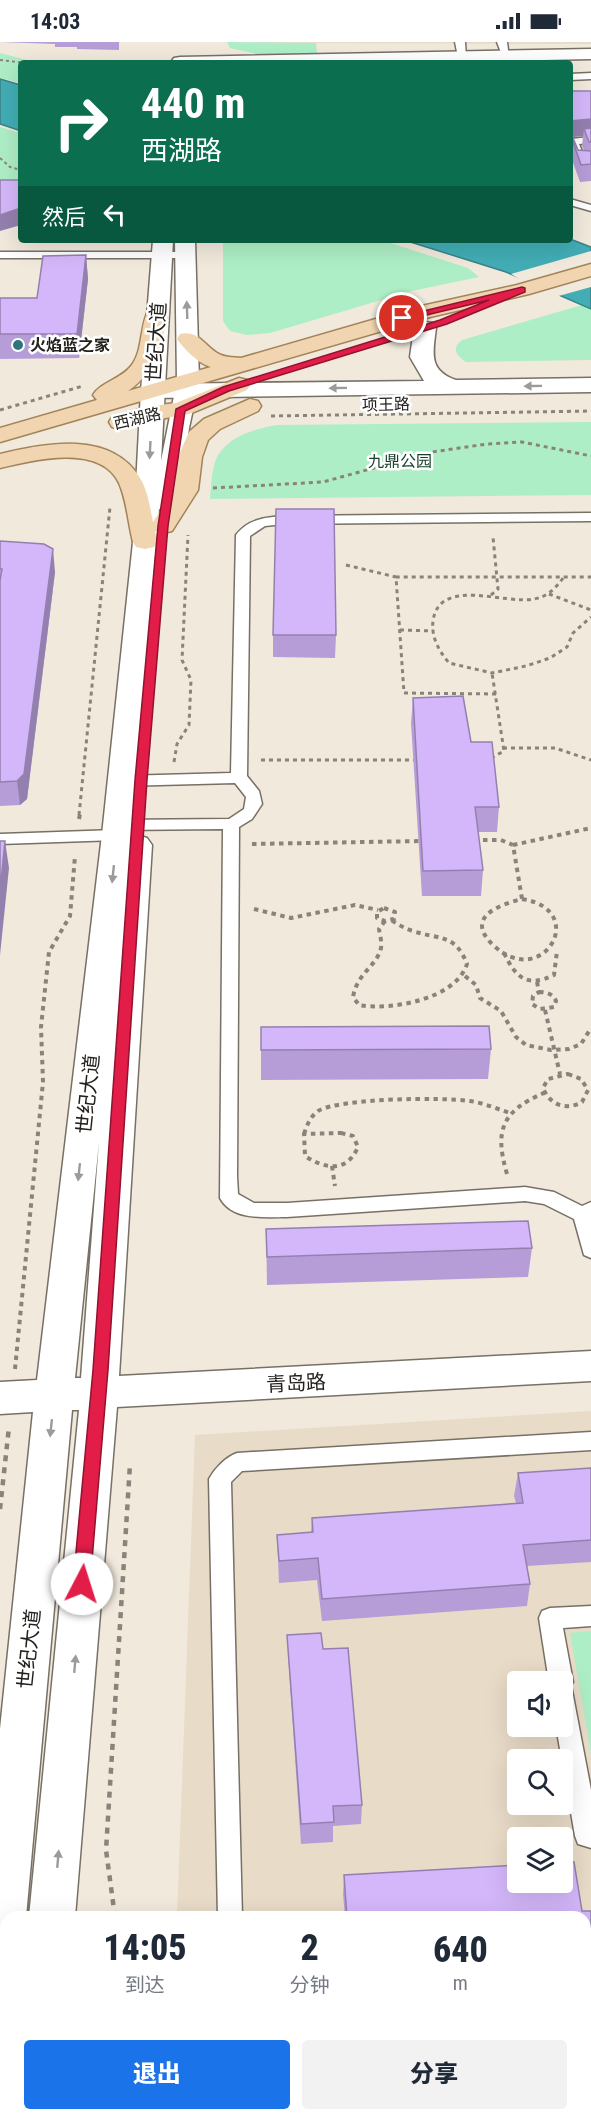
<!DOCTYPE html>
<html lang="zh">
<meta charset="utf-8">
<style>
:root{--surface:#fff;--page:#f2f2f3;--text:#1f2937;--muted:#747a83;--accent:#1a73e8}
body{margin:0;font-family:"Roboto Condensed","Noto Sans SC",sans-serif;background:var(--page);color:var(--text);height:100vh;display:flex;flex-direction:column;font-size:22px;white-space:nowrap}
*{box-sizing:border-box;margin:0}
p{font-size:20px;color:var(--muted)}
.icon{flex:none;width:33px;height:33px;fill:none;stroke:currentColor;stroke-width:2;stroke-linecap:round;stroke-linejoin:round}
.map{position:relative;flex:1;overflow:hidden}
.sheet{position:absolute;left:0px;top:1869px;width:591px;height:210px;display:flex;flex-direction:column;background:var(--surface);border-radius:18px 18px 0 0;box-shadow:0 6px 24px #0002}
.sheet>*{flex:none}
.hud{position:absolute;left:18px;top:18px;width:555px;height:183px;border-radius:6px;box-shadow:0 6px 24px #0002;background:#0b6e4f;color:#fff;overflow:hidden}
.buttons{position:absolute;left:507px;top:1629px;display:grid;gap:12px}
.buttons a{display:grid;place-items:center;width:66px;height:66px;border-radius:6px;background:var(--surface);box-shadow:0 6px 24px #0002;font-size:30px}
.pin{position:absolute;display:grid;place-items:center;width:51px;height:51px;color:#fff;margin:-26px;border:3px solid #fff;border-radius:50%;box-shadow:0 2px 6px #0007}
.me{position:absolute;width:66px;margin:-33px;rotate:5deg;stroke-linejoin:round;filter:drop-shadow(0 0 4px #0008)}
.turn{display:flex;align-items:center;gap:21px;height:126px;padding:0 24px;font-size:27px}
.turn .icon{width:78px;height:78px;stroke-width:2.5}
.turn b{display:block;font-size:42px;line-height:51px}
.then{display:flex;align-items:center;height:57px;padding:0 24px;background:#0003;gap:12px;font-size:22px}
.eta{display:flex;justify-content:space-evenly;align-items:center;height:102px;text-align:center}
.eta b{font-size:36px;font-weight:800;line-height:42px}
.button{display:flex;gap:12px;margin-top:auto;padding:12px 24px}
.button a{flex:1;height:69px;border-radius:6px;background:var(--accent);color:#fff;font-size:24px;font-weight:800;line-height:69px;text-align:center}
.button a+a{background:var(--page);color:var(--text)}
.status{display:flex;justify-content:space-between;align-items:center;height:42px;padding:0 30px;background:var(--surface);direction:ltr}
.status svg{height:16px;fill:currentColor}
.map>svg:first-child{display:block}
</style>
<div class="status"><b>14:03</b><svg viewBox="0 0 49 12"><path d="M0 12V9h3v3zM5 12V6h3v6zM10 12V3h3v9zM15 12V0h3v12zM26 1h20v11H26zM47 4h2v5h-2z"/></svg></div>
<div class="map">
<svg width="591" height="2079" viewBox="0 0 591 2079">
<rect width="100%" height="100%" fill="#f1e9dc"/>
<g fill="#e8dbc8" fill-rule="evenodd">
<path d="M251,0H591V2L261,1Z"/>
<path d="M591,1369V2079H170V2073H585V1875H177L195,1393ZM518,1640H562V1684H518ZM518,1718H562V1762H518ZM518,1796H562V1840H518Z"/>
</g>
<g fill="#aeeec6">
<path d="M227,0L316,1L317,12H257L230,6Z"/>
<path d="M0,11L39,21H21V41L0,36Z"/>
<path d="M0,85L21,91V181H0Z"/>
<path d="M223,198H381L468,226L479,235L412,249L270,291L247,293L230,289L223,279Z"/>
<path d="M582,263L591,267V318L466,320C456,313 451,306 462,298Z"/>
<path d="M591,380V453L210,457C211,446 211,435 214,424C220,397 252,387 277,383Z"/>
<path d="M591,1589V1712L570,1591Z"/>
</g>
<g fill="#42adb5" stroke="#398387" stroke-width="1.5">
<path d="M0,37L21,43V89L0,82Z"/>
<path d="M570,197L591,205V267L506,230L404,198Z"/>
</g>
<path fill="#f1e9dc" d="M591,209V245L555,255L527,242L511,232Z"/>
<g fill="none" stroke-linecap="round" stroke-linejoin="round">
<defs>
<g id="service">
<path d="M455,0H465L466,17L458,15Z"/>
<path d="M497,0H507L509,16H503Z"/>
<path d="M591,31V37L570,38V32Z"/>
<path d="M591,95V101L579,102L586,119H591V125L578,124L570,104V97Z"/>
<path d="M570,157L591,163V169L570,163Z"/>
<path d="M0,210H184L190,213L184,216H0Z"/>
<path d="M591,471V479L285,482L265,484L250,494L247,734L259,749L262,762L252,777L239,785L237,1134L238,1152L254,1161H287L525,1145L554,1150L582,1164L591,1160V1216L584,1213L574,1177L544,1162L525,1159L287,1175C266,1175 232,1179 220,1156L223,787L118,788L125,793L117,798L0,802V792L116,788L109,783L117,778L229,777L244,767L246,755L235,741L122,744L114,739L122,734L231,731L236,493C248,477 266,475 285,474Z"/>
<path d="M591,1390V1408L242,1429L231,1440L242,1875H218L209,1437C215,1426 226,1415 237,1411Z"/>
<path d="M591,1564V1584L563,1586L573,1640L571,1643L591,1748V1806L578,1802L575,1794L556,1684H562V1640H549L539,1576L542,1569L550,1566Z"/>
<path d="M585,2064H591V2079H543L545,2073H585Z"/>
<rect x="222" y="2073" width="26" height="6"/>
</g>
<g id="tertiary">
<path d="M591,7V17L396,21L171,20L174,16L180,15Z"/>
<path d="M153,198H173L161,419L177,339L175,198H195L199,339L189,386L178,462L175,467L166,469L159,467L131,795L137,793L147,796L152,803L119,1334L591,1309V1339L117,1365L75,1875H29L79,1368H72L26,1875H6V1927L0,1929V1687L33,1370L0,1372V1340L37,1338L102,793L133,500L141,349ZM99,1100L81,1336H75Z"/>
<rect x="11" y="2073" width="48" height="6"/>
</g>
<path id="secondary" d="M425,280L433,281L436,286C433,311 428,328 456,338L591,336V350L152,356L144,354L141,349L144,344L152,342L424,339L410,315L414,286L417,281Z"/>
<g id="primary">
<path d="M591,222V234L529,252L430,275L0,400V386L97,358L93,353C101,340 121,337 131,324C144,308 139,282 150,265L158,264L166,265L169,270C161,302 157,329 128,349L211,325C199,322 184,307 177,297L180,292C198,288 204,303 217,311C224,316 234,315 241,316L417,265L517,243Z"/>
<path d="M239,336L247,338L250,343L247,348L189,372L154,378L120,387L112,385L109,380L112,375L152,364L176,361Z"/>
<path d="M250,357L258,359L261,364L258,369L220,387L208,398L202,415L198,448L172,489L163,491L155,489L157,500L154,505L145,507L136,505L133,500C128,481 127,459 119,441C100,401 33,418 0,426V412C45,401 111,388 140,436C148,449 150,466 153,480L174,448L178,415L189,390L204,377Z"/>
</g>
</defs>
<use href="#service" stroke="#777065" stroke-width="3"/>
<use href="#tertiary" stroke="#777065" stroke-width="3"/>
<use href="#secondary" stroke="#777065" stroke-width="3"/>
<use href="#primary" stroke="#a2845b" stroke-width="3"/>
<g stroke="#89847b" stroke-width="2" stroke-dasharray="3 3" stroke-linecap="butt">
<path d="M0,18L26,21"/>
<path d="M0,116L10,125L21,128"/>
</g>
<g stroke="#89847b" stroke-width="3" stroke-dasharray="4 4" stroke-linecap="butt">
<path d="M0,368L83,344"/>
<path d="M271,374L591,369"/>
<path d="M213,446L323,440L432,410L487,402L522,400L591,414"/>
<path d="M346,523L396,535"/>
<path d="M563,536C556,546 547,555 534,557C506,563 439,534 433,579C431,595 439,609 449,621L492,631L526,624L550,616L567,605L573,591L591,575"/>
<path d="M549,552L591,568"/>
<path d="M491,553L498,547L493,495"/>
<path d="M400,588L433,589"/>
<path d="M496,652L404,651L396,535H591"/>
<path d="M503,706H555L591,718"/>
<path d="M491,716L504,709L492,631"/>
<path d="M261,718H418"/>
<path d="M174,720L177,702L189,683L191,638L182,618L188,493"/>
<path d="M79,773L110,465"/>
</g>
<g stroke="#89847b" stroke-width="4" stroke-dasharray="4.5 4.5" stroke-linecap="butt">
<path d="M79,777L80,772"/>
<path d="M474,798H501L513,803L522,857"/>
<path d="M252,802L422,799"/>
<path d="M513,803L591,786"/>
<path d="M522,857C591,868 542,950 493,903C464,875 499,863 522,857Z"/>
<path d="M384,866L395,870L394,877L385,879L377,876V870Z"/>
<path d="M254,867L291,876L355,863L378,868"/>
<path d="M385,879L379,887C380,893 382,900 381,906C377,924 357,931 353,955L359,963C391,969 456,957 467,922C455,891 439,898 413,889C405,887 398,882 391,878"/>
<path d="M504,911C516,936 527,946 554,933L557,909"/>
<path d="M465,934L476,943L480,956L501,969L516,995L526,1003L551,1008L569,1007L581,1002L591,986"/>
<path d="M537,940L539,950"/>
<path d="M539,950C547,950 553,952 556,959L554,965L540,967L532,962L533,954Z"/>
<path d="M545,968L560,1032"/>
<path d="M568,1032L581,1037L588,1048L582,1060C566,1069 550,1063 543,1046L548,1037Z"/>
<path d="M341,1091L353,1094L358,1105C347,1131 325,1127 305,1114L304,1092Z"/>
<path d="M304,1092C307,1083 310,1075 318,1069C340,1056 442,1055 470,1059C484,1061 497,1067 510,1071"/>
<path d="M332,1124L335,1144"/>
<path d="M507,1132C494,1088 502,1069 544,1051"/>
<path d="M15,1327L43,1040L41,985L49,910L70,874L75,814"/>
</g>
<g stroke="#89847b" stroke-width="4.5" stroke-dasharray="6 6" stroke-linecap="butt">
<path d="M0,1467L9,1385"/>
<path d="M115,1875L106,1808L130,1422"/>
<path d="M104,2079L106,2073"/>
</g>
<use href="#service" fill="#fff" fill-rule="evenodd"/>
<use href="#tertiary" fill="#fff" fill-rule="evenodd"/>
<use href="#secondary" fill="#fff" fill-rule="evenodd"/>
<use href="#primary" fill="#f0d5b0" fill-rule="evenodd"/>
</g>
<g fill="#b69dd7" fill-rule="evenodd">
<path d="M0,0H119V8L77,7V5H55V2Z"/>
<path d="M570,49H591V139L580,140L570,112ZM583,94L582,104L584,108H578L572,95Z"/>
<path d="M86,213L88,237L79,316L0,317V256H37Z"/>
<path d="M0,499L55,530L27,757L20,763L0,764Z"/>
<path d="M273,593H336L335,616L273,615Z"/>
<path d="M413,656L471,700L499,765L497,790H478L483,828L481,854H422L411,681Z"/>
<path d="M261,985L491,1007L488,1037L261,1038Z"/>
<path d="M266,1187L532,1206L528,1235L267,1243Z"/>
<path d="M591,1426V1520L527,1524L530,1542L527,1564L322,1579L317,1538L279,1541L277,1493L311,1490L312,1476L516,1461L514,1454L518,1431Z"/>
<path d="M287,1593L323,1607L362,1763L361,1782L333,1784V1800L301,1802L288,1614Z"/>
<path d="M344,1833L582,1869H591V1942H585V1875H345L343,1852Z"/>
</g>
<g fill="#9480af">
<path d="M591,77V93L584,87L583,94L571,95V94H570V79Z"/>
<path d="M21,166V183L0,189V173Z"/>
<path d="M86,213L88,237L79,316L77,292Z"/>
<path d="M53,507L55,530L27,757L20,763L17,739Z"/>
<path d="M5,799L9,826L0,913V849Z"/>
</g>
<g fill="#d4b7fa" stroke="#9480af" stroke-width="1.5">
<path d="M570,49H591V77L570,79Z"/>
<path d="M591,86V100H589L584,87Z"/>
<path d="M570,89L578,108L591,109V122L581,123L571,94H570Z"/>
<path d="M0,138H21V166L0,173Z"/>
<path d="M86,213L77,292H0V256H37L43,214Z"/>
<path d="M276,467H334L336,593H273Z"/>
<path d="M0,499L44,502L53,507L24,732L17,739L0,740V539L2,527H0Z"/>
<path d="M463,654L471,700H492L499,765H475L483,828L423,829L413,656Z"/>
<path d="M0,799H5L0,849Z"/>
<path d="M489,984L491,1007L261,1008V985Z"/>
<path d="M528,1179L532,1206L267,1215L266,1187Z"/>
<path d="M591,1426V1498L523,1503L530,1542L322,1557L318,1516L279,1519L277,1493L313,1490L312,1476L523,1461L518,1431Z"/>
<path d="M321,1591L323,1607L348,1606L362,1763L333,1764L334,1780L301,1782L287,1593Z"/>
<path d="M562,1820H574L582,1869H591V1925H585V1875H347L344,1833L518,1823V1840H562Z"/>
</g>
<defs><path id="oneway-solid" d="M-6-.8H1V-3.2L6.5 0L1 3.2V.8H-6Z" transform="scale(1.5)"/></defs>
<g fill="#9c9b99">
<use href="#oneway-solid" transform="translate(187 268) rotate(-92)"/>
<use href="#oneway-solid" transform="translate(533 344) rotate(179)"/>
<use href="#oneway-solid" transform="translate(338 346) rotate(179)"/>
<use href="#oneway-solid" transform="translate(150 408) rotate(93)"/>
<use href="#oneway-solid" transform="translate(113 832) rotate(96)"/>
<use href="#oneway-solid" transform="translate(79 1130) rotate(96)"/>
<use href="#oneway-solid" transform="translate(51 1386) rotate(96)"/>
<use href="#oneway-solid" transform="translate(75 1622) rotate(-85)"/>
<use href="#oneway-solid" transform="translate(58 1817) rotate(-85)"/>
</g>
<path fill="#e11d48" stroke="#92132f" stroke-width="1.5" d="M522,245L525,246V250L447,282L229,349L185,369L168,484L147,738L108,1328L90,1542L88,1547L82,1550L76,1547L73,1542L93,1328L135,738L158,484L176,367L223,345L440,278L489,258L402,279L398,276L399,275Z"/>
<circle fill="#2d767d" stroke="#fff" stroke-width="2" cx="18" cy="303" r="6"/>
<g text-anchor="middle" stroke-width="5" stroke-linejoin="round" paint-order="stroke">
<g font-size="16" font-weight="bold" fill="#24211d" stroke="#fff" text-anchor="start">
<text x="30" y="309">火焰蓝之家</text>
</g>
<g font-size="16" fill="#24211d" stroke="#fff">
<text transform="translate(386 362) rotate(-1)" y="6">项王路</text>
<text transform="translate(137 376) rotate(-13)" y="6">西湖路</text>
</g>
<g font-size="16" fill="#18412b" stroke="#fff">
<text x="400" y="425">九鼎公园</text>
</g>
<g font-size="20" fill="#24211d" stroke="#fff">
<text transform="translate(156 300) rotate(-86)" y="7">世纪大道</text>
<text transform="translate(88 1052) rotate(-84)" y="7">世纪大道</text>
<text transform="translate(296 1341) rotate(-3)" y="7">青岛路</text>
<text transform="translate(29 1607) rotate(-84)" y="7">世纪大道</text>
</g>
</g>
</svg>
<div class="buttons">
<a><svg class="icon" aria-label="sound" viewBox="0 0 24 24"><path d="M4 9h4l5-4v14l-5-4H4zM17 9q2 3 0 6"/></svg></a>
<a><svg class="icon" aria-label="search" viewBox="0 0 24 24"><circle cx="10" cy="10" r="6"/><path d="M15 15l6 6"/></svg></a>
<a><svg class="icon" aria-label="layers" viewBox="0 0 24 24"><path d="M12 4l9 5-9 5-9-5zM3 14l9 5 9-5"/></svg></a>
</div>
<div class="pin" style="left:402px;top:276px;background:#d93025"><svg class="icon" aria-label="arrive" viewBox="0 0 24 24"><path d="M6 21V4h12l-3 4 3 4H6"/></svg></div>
<svg class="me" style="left:82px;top:1542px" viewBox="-20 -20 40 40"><circle r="19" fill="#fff"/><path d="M0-13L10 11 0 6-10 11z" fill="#e11d48"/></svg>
<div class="hud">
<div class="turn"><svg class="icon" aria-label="right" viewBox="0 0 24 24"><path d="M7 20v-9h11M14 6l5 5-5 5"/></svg><div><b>440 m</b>西湖路</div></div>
<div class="then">然后<svg class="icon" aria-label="left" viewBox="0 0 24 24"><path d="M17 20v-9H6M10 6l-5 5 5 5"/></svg></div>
</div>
<section class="sheet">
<div class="eta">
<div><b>14:05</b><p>到达</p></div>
<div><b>2</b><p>分钟</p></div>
<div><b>640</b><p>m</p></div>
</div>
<div class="button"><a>退出</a><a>分享</a></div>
</section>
</div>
